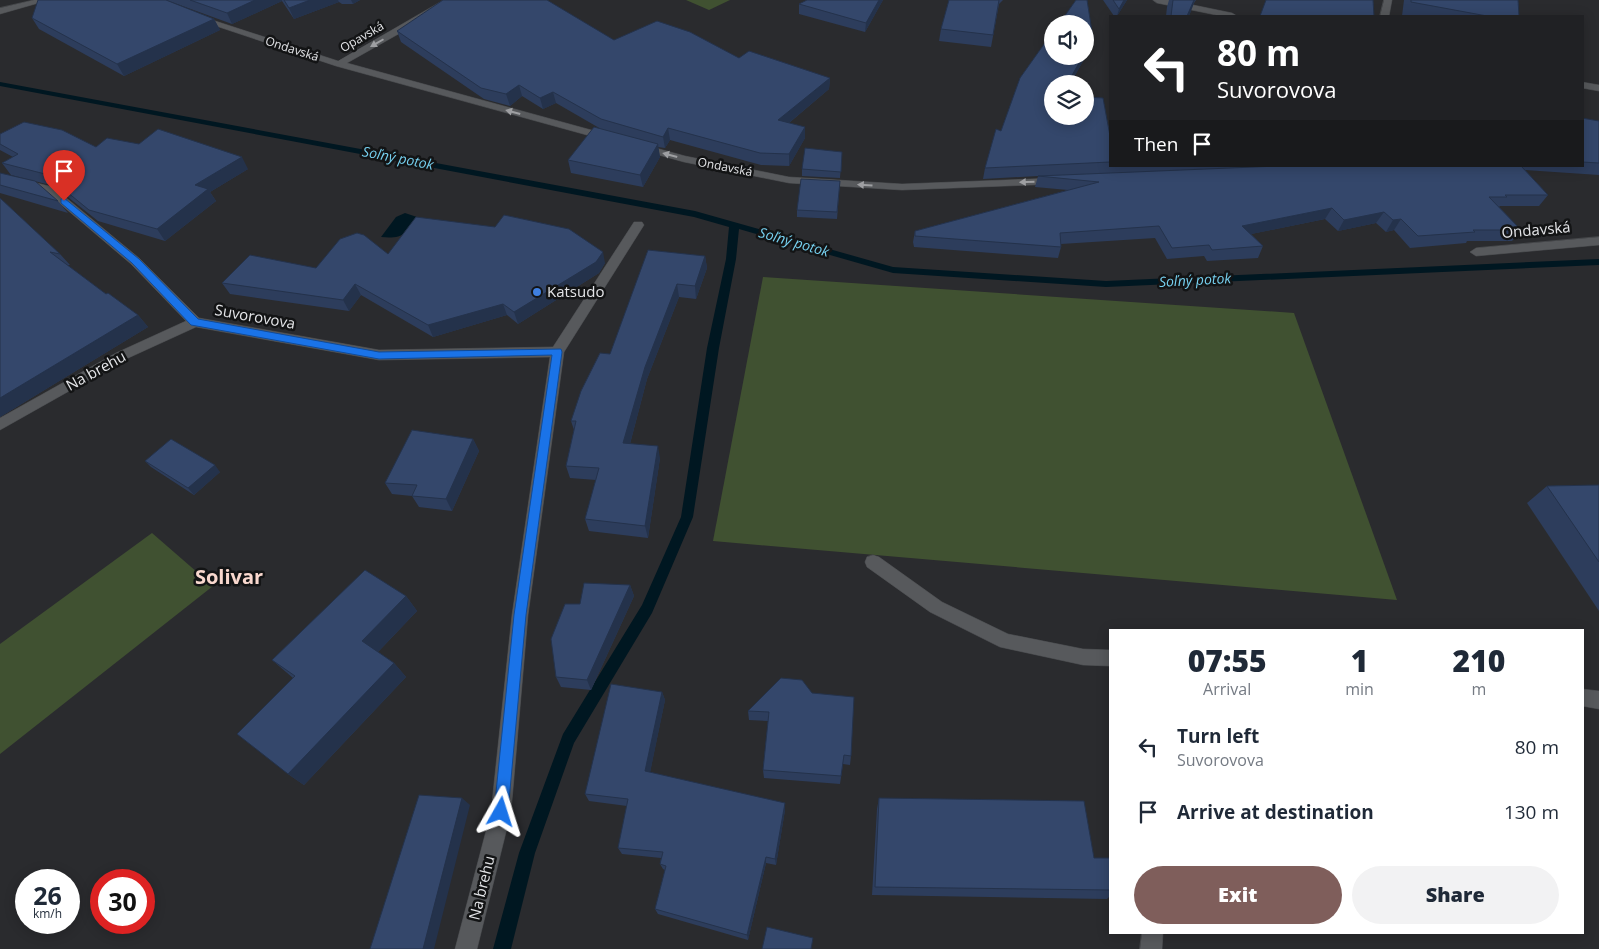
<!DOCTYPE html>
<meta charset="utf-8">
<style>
:root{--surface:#fff;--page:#f2f2f3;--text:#1f2937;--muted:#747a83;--accent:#7f5e5b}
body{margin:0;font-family:"Open Sans",sans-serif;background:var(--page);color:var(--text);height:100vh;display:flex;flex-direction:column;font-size:19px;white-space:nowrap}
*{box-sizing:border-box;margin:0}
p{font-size:16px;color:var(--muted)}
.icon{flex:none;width:28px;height:28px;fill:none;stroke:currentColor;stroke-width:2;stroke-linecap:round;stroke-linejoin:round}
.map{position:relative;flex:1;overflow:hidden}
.sheet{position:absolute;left:1109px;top:629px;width:475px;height:305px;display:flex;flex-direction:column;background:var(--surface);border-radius:0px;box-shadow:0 2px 12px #0003}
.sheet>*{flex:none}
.guide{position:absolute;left:1109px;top:15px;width:475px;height:152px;border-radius:0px;box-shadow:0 2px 12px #0003;background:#202124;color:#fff;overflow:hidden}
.tools{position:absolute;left:1044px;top:15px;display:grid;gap:10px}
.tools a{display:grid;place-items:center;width:50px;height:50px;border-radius:50%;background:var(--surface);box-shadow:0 2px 12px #0003;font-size:25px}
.speed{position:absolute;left:15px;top:869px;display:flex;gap:10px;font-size:25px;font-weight:700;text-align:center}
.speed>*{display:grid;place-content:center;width:65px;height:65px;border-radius:50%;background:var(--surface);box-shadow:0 2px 12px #0003;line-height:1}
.speed small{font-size:12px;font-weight:400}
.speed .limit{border:8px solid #d22;background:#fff;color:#111}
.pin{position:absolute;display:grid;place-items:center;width:42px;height:42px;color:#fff;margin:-51px -21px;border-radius:50% 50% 50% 0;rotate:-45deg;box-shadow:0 0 5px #0007}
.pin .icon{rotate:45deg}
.me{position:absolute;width:55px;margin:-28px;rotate:6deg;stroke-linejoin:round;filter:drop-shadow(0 0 4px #0008)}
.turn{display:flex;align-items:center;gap:18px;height:105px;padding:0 25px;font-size:22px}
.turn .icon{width:65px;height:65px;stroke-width:2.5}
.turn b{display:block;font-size:35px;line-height:42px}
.then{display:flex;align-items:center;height:48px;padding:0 25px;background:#0003;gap:10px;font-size:19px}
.eta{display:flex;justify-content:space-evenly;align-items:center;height:85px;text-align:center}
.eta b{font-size:30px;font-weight:800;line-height:35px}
.action{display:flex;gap:10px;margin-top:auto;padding:10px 25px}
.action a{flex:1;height:58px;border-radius:30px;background:var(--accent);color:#fff;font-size:20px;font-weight:800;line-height:58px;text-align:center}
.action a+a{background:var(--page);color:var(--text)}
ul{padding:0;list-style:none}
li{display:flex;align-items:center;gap:15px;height:65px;padding:0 25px}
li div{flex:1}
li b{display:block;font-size:19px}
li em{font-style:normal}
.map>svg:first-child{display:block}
</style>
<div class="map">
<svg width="1599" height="949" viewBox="0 0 1599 949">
<rect width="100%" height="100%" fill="#2a2b2e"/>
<g fill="#405131">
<path d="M686,0H730L709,10Z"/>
<path d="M763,277L1294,313L1397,600L713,541Z"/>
<path d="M152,533L213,586L0,754V644Z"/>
</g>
<path fill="#001721" d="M405,213L417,217C409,235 400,239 381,237L396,217Z"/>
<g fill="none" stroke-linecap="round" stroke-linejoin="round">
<path fill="#001721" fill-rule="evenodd" d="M0,82L695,211L893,267L1106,281L1599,259V265L1106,287L893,273L739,229L736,259L719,348L693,517L652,613L574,743L535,853L511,949H493L519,853L563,734L642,605L681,517L707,348L726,259L729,227L694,217L0,86Z"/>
<defs>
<g id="minor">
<path d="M34,0H49L0,14V8Z"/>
<path d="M444,0H453L448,6L347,63L613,136L614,138L613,140H605L336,66L195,19L200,16L203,17L338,61Z"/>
<path d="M1153,0H1169L1232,13L1237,16H1221L1157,3Z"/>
<path d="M1384,0H1392L1389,16H1380Z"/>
<path d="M1582,82L1599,85V91L1582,88Z"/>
<path d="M641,144L685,156L789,177L902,184L1057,178L1063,181L1057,184L902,190L789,183L684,162L637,149L636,147L637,145Z"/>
<path d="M0,174L53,187L139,258L199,318L379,350L553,347L634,222H642L644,225L564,352L528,615L511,812L477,949H455L491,812L512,615L550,357L379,360L196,327L126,359L0,430V418L116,353L186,321L131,264L45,191L0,180Z"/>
<path d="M1599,237V245L1476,256L1470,252L1476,248Z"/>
<path d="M873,555L879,557L942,602L1008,634L1083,649L1110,650V666L1083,665L1000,647L930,612L867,567L865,562L867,557Z"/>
<path d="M1582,689L1599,691V709L1582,706Z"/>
<path d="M1142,932H1163L1162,949H1140Z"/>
</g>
</defs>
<use href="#minor" stroke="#444649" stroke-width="1"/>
<use href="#minor" fill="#57595c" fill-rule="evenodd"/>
</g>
<g fill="#2d3d5c">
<path d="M166,0H360L353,4H342L339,2L294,19L282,1L232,24Z"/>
<path d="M883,0L865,32L799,14V4Z"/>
<path d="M949,0H1003L999,4L991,47L939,41L941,29Z"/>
<path d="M1076,0H1087L1093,38L1090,49L1070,84H1052V116H1085V97L1103,98L1110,136V166H1275L1246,167L1278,166H1582V118L1599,121V175L1525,170L1548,195L1539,206H1500L1499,207L1521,230L1512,241H1467L1466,243L1410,248L1394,230L1386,232L1376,223L1338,231L1325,219L1251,234L1263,246L1258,258L1207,261L1204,256L1167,259L1155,238L1061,244V247L1058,258L914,247L913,242L915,231L1068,190L1035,187L1038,176L983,179L985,168L996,129L1001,131L1020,78L1052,33V56H1085V24H1059Z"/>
<path d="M1103,0H1127L1117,16H1114Z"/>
<path d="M1169,0H1196L1194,3L1189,16H1166L1167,7Z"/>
<path d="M1404,0H1518L1519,16H1402Z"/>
<path d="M32,18L214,19L220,30L124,76L39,29Z"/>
<path d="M397,31L614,40L830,78L829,89L789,123L805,127V138L789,166L761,165L670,140L665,148L658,147L660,157L643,187L571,173L568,160L601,129L556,103L543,109L522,96L510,106L484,99L401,42Z"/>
<path d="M0,134L96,147L248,169L210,192L216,201L165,241L98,221L54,186L11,175L2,163L13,157L0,150Z"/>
<path d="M842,152L840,178L802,176V169Z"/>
<path d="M0,173L58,201L68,213L0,193Z"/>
<path d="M840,181L837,219L797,217V210Z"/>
<path d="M0,198L60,254L70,265H67L106,294L138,315L148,327L0,417Z"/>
<path d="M388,254L605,263L599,273L518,324L507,315L433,337L361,295L349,311L230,294L222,283L316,268Z"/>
<path d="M705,256L707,268L696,299L679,297L647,379L630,444L660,458L648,538L589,531L585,519L596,480L570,478L566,466L574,430L571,421L610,354Z"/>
<path d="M473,439L479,451L452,511L419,507L412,496L392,494L385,483Z"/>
<path d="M145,461L220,472L194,495L151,467Z"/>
<path d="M1599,485V611L1527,503L1547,486Z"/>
<path d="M630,585L634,596L591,690L561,687L556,677L580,604Z"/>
<path d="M406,596L417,611L378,652L394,663L406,677L304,785L288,774L293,678L272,660Z"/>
<path d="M781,678L851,756L850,765L843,764L840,784L764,778L763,770L768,721L749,720L748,711Z"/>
<path d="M662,692L665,700L650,772L785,810L776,865L766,863L748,940L658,914L655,909L665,870L663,869L660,864L661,858L622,854L618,848L627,806L589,801L585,794Z"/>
<path d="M879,798L1094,858H1110V896L1107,899L872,895L877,809Z"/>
</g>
<g fill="#24324b">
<path d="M255,0H282V1L232,24L227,13Z"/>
<path d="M310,0H338L339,2L294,19L289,8Z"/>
<path d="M351,0H360L353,4Z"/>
<path d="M879,0H883L865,32L866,23Z"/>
<path d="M1124,0H1127L1117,16L1119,9Z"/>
<path d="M1194,0H1195L1189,16H1187Z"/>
<path d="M214,19L220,30L124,76L117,64Z"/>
<path d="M1093,38L1090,49L1070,84H1067L1083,56H1085V52Z"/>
<path d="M830,78L829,89L778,132V120Z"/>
<path d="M519,85L522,96L510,106L506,94Z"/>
<path d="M553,92L556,103L543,109L540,98Z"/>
<path d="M805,127V138L789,166V154Z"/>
<path d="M668,128L670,140L665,148L663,137Z"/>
<path d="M658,144L660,157L643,187L640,175Z"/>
<path d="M242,157L248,169L210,192L216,201L165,241L157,229L195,185Z"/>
<path d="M1332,208L1325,219L1237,237L1242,226Z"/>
<path d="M1384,212L1376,223L1338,231L1344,220Z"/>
<path d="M1401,219L1394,230L1386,232L1393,220Z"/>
<path d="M603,252L605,263L599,273L518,324L514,312Z"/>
<path d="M705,256L707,268L696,299L695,286Z"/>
<path d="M355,284L361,295L349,311L343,300Z"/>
<path d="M677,284L679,297L647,379L627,455L623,443L645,367Z"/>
<path d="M503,304L507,315L433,337L428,325Z"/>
<path d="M138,315L148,327L0,417V398Z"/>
<path d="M473,439L479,451L452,511L446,499Z"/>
<path d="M658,446L660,458L648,538L645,526Z"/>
<path d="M215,465L220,472L194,495L188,488Z"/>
<path d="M630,585L634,596L591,690L587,680Z"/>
<path d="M406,596L417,611L375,655L362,641Z"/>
<path d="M394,663L406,677L304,785L288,774Z"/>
<path d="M662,692L665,700L649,778L645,771Z"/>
<path d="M462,798L470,805L434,949H423Z"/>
<path d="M785,803V810L776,865L775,859Z"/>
<path d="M766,857V863L748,940L747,935Z"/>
</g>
<g fill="#34476b" stroke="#24324b">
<path d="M38,0H166L214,19L117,64L32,18Z"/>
<path d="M190,0H255L227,13Z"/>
<path d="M284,0H310L289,8Z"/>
<path d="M443,0H547L614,40L657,21L690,32L739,58L749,51L830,78L778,120L805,127L789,154L760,153L668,128L663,137L601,119L553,92L540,98L519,85L506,94L481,88L397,31Z"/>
<path d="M807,0H879L866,23L799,4Z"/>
<path d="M949,0H999L993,35L941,29Z"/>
<path d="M1076,0H1087L1093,38L1085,52V24H1059Z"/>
<path d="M1113,0H1124L1119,9Z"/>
<path d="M1173,0H1194L1187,16H1171Z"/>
<path d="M1266,0H1373L1374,16H1260Z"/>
<path d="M1411,0H1518L1519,16H1487L1411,2Z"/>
<path d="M1052,33V56H1083L1067,84H1052V116H1085V97L1103,98L1110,136V162L985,168L996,129L1001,131L1020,78Z"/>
<path d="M1582,118L1599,121V163L1582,162Z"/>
<path d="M24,122L62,130L96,147L107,138L139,144L158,129L242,157L195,185L208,189L157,229L89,210L45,174L2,163L18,154L0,144V134Z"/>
<path d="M594,127L658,144L640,175L568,160Z"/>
<path d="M805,148L842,152L841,172L802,169Z"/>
<path d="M1278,166H1521L1548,195H1505L1507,197H1489L1521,230H1473L1475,232L1418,236L1401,219L1393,220L1384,212L1344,220L1332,208L1242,226L1263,246L1212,250L1209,245L1172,248L1159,226L1060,233L1061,247L915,236V231L1099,182L1038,176Z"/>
<path d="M0,173L35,181L58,201L0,185Z"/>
<path d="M801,179L840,181L837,212L797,210Z"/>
<path d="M0,198L60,254L50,252L106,294L108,293L138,315L0,398Z"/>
<path d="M504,215L569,229L603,252L596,262L514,312L503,304L428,325L355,284L343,300L222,283L250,255L316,268L340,239L357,233L364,235L388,254L416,217L495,227Z"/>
<path d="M648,250L705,256L695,286L677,284L645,367L623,443L658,446L645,526L585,519L599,468L566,466L576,421H571L581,391L600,353L610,354Z"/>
<path d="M412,430L473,439L446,499L412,496L417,485L385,483Z"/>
<path d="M171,439L215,465L188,488L145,461Z"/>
<path d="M1599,485V562L1547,486Z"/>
<path d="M365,570L406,596L362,641L394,663L288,774L237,734L295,676L272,660Z"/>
<path d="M584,583L630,585L587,680L556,677L551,639L565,604H580Z"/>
<path d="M781,678L802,680L812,693L854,697L851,756L844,755L841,776L763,770L769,712L748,711Z"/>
<path d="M611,684L662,692L645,771L785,803L775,859L766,857L747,935L655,909L666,866L660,864L663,852L618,848L628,799L585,794Z"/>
<path d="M419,795L462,798L423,949H370Z"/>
<path d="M879,798L1084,801L1094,858H1110V890L875,887Z"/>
<path d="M767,927L813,938L811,949H762Z"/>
</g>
<defs><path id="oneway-solid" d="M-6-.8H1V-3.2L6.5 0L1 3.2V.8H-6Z" transform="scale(1.25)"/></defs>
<g fill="#9e9fa2">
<use href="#oneway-solid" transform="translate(377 43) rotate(150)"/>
<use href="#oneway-solid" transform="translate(513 112) rotate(-165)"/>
<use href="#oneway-solid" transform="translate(670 155) rotate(-165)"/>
<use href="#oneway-solid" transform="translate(1027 182) rotate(178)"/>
<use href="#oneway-solid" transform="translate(865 185) rotate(-176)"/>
</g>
<path fill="#1a73e8" stroke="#114b97" d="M64,198L139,259L198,319L379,352L561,349L562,352L526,615L508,812L506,817L501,819L496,817L494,812L514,615L552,355L379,359L191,325L132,263L61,203V199Z"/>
<circle fill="#3f7fe0" stroke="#131415" stroke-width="2" cx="537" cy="292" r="5"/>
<g text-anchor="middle" stroke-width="5" stroke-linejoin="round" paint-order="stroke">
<g font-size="12" fill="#e4e5e8" stroke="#131415">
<text transform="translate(362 37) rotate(-30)" y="4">Opavská</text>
<text transform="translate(292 49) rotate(18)" y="4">Ondavská</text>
<text transform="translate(725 167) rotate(11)" y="4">Ondavská</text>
</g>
<g font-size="14" font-style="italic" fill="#76d0ef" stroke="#131415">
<text transform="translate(398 158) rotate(11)" y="5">Soľný potok</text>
<text transform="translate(794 242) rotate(16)" y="5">Soľný potok</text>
<text transform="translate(1195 280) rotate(-3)" y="5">Soľný potok</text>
</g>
<g font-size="15" fill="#e4e5e8" stroke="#131415">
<text transform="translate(1536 230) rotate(-5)" y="5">Ondavská</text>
<text transform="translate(255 317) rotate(10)" y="5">Suvorovova</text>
<text transform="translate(96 371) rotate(-29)" y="5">Na brehu</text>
<text transform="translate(482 888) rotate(-76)" y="5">Na brehu</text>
</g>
<g font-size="15" fill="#e4e5e8" stroke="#131415" text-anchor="start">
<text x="547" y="297">Katsudo</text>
</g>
<g font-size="20" font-weight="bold" fill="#f9d8ce" stroke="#131415">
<text x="229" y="584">Solivar</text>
</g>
</g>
</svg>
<div class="tools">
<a><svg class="icon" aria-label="sound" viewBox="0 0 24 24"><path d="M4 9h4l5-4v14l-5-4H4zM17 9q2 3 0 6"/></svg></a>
<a><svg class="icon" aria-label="layers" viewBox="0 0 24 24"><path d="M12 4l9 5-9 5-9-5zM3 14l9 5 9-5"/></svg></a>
</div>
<div class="speed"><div>26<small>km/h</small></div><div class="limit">30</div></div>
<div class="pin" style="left:64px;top:201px;background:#d93025"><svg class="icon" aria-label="arrive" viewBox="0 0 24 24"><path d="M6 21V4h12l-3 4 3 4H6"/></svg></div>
<svg class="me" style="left:501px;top:812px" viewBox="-20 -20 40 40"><path d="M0-17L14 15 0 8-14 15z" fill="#1a73e8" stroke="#fff" stroke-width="4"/></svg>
<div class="guide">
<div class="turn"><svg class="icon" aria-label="left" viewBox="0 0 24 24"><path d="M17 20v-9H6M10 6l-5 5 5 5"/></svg><div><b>80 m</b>Suvorovova</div></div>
<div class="then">Then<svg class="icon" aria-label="arrive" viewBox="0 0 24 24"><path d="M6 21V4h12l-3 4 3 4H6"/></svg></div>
</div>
<section class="sheet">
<div class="eta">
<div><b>07:55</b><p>Arrival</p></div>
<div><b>1</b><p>min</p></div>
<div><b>210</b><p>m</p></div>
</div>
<ul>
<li><svg class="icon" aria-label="left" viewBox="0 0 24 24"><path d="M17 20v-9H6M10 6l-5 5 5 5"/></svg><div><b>Turn left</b><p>Suvorovova</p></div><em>80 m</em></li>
<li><svg class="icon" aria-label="arrive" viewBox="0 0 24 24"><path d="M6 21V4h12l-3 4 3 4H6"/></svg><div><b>Arrive at destination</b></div><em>130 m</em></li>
</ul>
<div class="action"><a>Exit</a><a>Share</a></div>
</section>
</div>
